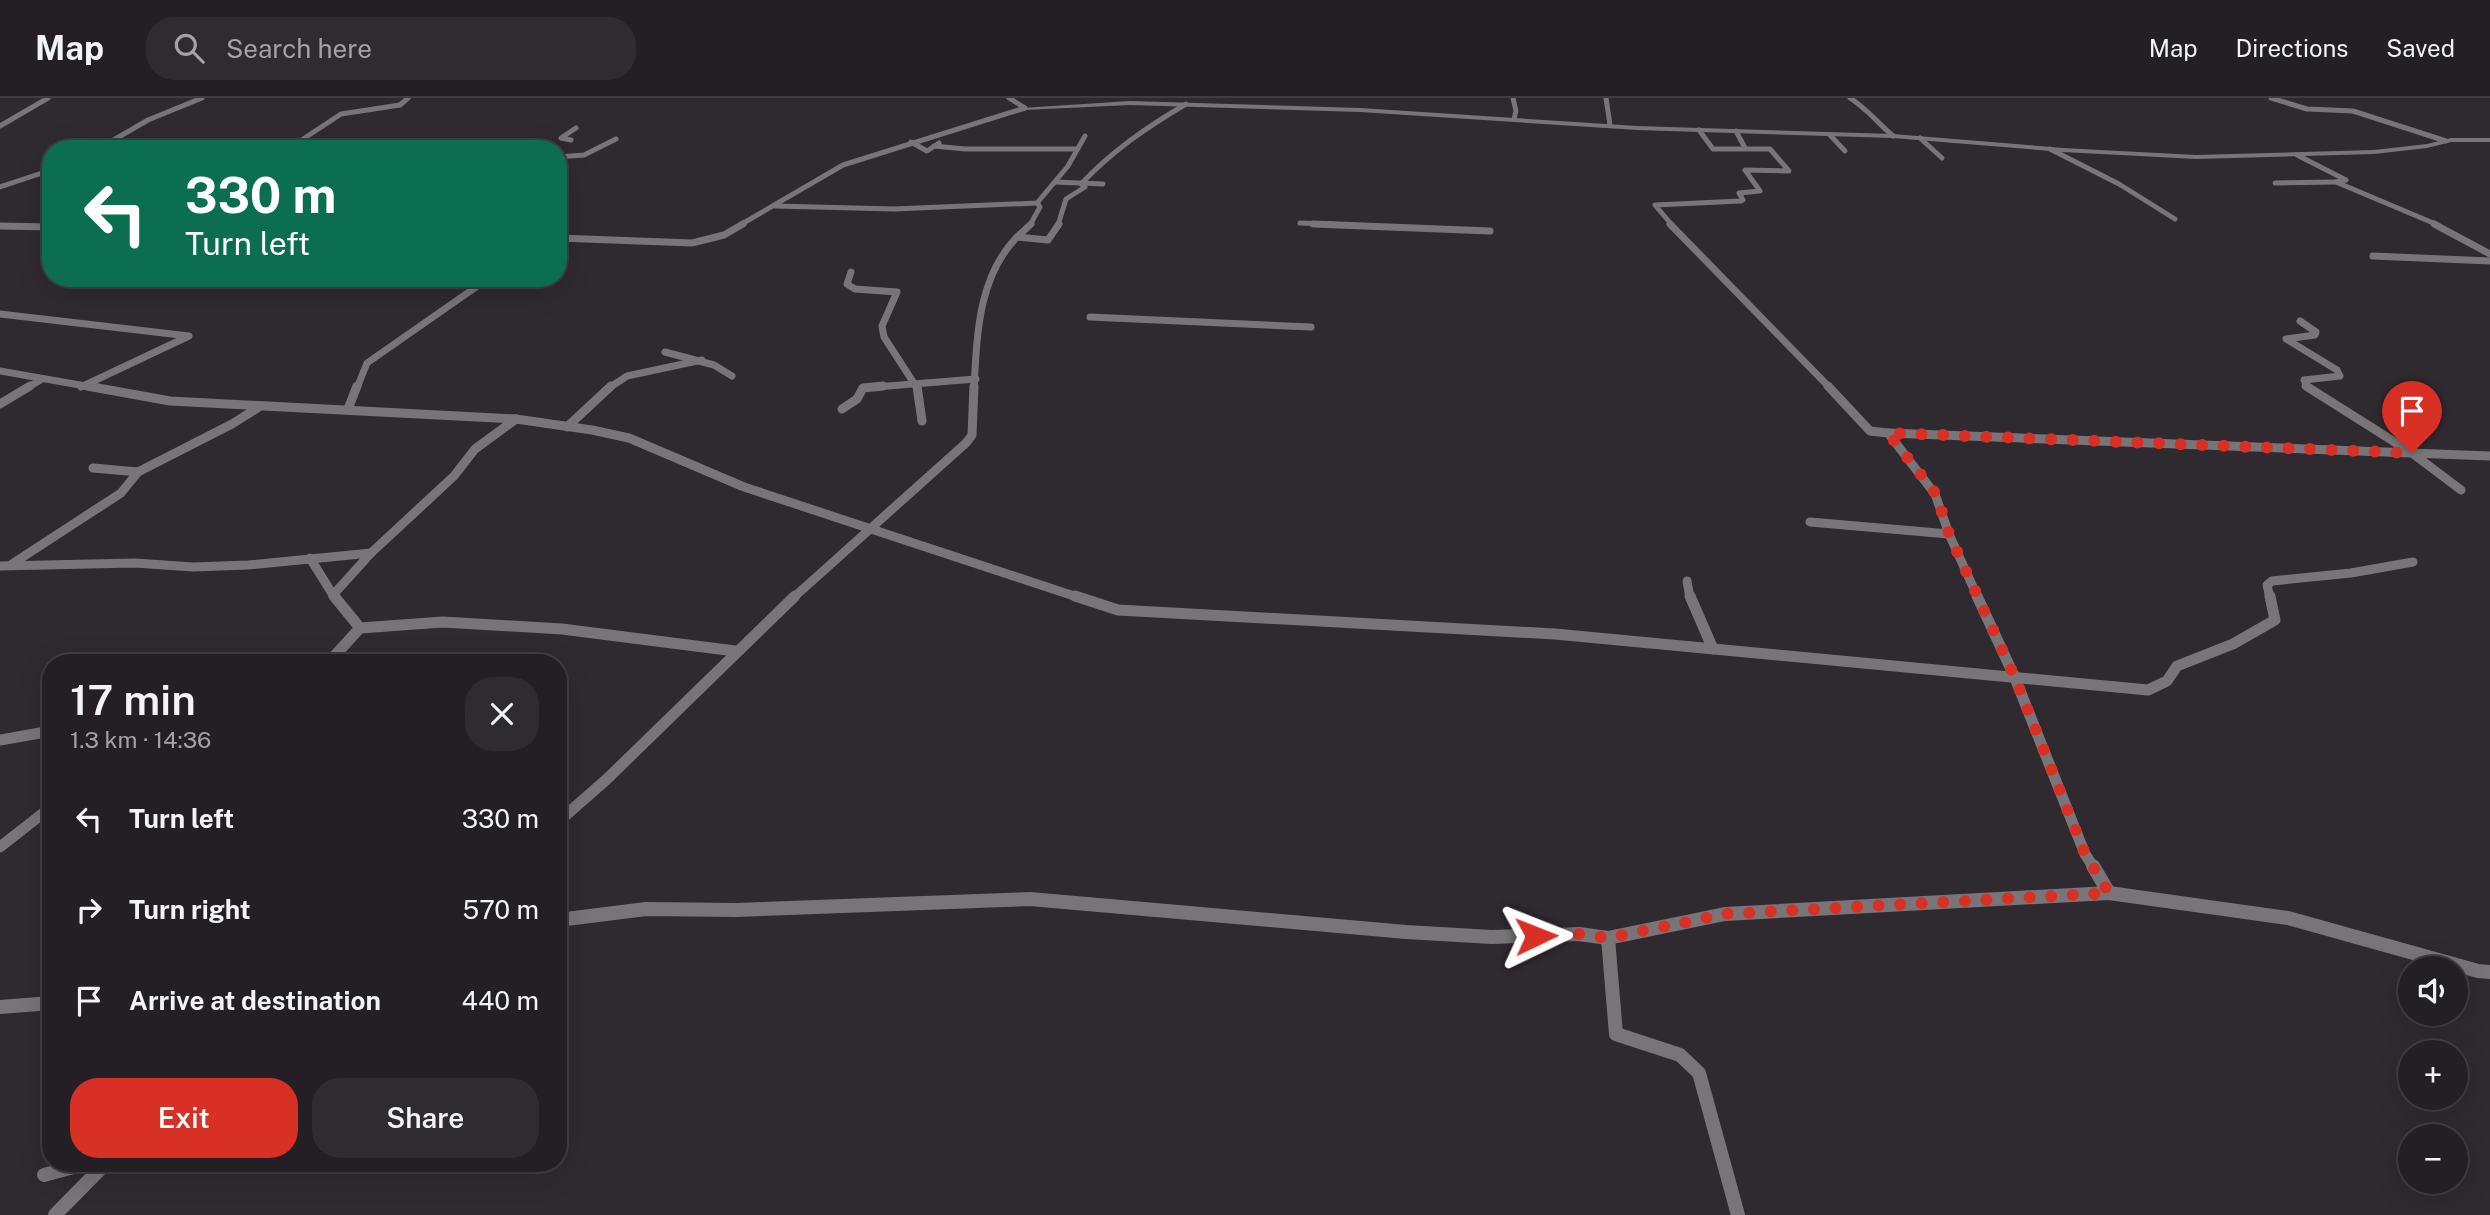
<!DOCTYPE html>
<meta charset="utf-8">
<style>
:root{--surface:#231f24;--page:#2f2c31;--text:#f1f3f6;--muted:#a3a2a6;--line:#403d41;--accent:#d93025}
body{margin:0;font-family:"Public Sans",sans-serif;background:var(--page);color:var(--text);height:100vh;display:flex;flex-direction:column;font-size:26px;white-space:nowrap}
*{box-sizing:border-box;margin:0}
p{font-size:23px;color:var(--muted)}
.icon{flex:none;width:38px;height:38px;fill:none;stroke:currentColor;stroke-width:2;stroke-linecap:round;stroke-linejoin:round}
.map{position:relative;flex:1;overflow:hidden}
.drawer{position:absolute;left:42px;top:556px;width:525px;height:518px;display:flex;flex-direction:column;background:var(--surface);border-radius:28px;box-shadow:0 7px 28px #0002,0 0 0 2px var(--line)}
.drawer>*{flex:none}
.banner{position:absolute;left:42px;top:42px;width:525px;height:147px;border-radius:28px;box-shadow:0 7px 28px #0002,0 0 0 2px var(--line);background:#0b6e4f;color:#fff;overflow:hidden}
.fabs{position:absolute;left:2398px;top:858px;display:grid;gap:14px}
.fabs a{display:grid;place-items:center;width:70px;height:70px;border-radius:50%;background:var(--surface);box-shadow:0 7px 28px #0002,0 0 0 2px var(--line);font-size:35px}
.pin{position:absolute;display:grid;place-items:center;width:60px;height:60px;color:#fff;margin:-72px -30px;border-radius:50% 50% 50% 0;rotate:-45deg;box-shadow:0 0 7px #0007}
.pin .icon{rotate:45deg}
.me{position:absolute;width:77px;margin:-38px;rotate:88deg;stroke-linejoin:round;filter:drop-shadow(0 0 5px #0008)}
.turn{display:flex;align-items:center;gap:24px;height:147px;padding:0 28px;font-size:32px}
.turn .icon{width:91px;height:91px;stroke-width:2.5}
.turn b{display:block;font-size:49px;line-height:60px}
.round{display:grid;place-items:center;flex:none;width:74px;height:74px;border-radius:28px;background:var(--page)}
.overview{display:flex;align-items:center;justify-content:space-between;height:119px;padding:0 28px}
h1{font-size:42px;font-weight:600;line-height:52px}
.action{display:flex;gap:14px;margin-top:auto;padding:14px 28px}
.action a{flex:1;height:80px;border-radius:28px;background:var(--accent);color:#fff;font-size:28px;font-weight:600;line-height:80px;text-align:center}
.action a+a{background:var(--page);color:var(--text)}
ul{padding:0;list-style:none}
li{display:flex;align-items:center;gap:21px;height:91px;padding:0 28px}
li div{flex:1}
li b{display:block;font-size:26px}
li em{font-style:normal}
header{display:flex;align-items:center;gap:42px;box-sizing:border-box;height:98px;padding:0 35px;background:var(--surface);border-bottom:2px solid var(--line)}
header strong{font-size:33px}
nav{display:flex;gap:38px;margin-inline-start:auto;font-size:24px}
.search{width:490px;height:63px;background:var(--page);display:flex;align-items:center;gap:18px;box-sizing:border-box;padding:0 24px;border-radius:28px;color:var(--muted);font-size:26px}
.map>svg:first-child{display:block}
</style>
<header>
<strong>Map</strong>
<div class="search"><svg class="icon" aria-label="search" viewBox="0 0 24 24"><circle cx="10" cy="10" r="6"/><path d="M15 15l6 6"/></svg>Search here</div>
<nav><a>Map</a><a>Directions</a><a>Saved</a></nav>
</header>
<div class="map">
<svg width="2490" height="1117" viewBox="0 0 2490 1117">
<rect width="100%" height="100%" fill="#2f2930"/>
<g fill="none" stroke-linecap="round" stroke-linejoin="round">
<g stroke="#787579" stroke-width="5">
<path d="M1009,0L1025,10"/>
<path d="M1513,0L1516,13L1514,21"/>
<path d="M1606,0L1610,27"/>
<path d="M1850,0C1867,11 1878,25 1893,38"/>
<path d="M2271,0L2307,11L2353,13L2446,43"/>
<path d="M0,28L48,0"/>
<path d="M1736,33L1745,50"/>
<path d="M1830,37L1845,53"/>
<path d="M1920,40L1942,60"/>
<path d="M571,42L561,40L576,30"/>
<path d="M911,44L927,53L939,45"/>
<path d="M934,48L965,51H1076"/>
<path d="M98,51L148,22L202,0"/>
<path d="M288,51L341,16L400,7L408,0"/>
<path d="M2050,51L2119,86L2175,121"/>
<path d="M2297,57L2346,82L2336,84L2438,127"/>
<path d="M558,59L584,57L616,41"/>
<path d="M1055,84L1103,86"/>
<path d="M2275,85L2336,84"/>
<path d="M0,89L51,72"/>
<path d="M775,108L894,111L1037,105L1068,68L1085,38"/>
<path d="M1300,125L1355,127"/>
<path d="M740,127L843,67L1025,10"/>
<path d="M1030,127L1040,109L1037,105"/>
<path d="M1058,127L1066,101L1085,89L1081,86C1112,53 1147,29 1186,6"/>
<path d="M1672,127L1655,107L1741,103L1743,102L1739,95L1760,93L1745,72L1789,73L1770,51H1713L1699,32"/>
</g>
<g stroke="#787579" stroke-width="7">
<path d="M1313,126L1490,133"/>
<path d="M1670,126L1830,290"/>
<path d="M2434,126L2490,156"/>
<path d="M0,128L51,129"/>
<path d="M1017,139L1031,126"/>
<path d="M558,140L692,145L724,137L743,126"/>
<path d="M2373,158L2490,163"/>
<path d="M851,174L847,186L855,191L897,194L882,228L884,239L917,290"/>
<path d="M0,216L189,238L81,289"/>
<path d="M1090,219L1311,229"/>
<path d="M2300,223L2316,234L2315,237L2286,241L2337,272L2340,278L2304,282L2308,290"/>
<path d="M665,254L714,267L732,278"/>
<path d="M0,273L97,290"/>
<path d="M27,290L42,281"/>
<path d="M357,290L367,265L489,180"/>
<path d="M609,290L627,278L702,262"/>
<path d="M863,290L976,281"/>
<path d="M974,290C977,237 978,179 1017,139L1048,142L1059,126"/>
</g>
<g stroke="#787579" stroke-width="9">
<path d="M87,288L170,303L516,321L592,332L629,340L744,389L1080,500"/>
<path d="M917,288L922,323"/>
<path d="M1828,288L1870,333L1888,335L1935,396L1949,436L1978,500"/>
<path d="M2306,288L2412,355L2461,392"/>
<path d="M0,306L30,288"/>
<path d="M348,311L357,288"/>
<path d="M842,311L857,301L863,290L883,288"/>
<path d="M567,329L611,288"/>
<path d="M1888,335L2490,358"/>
<path d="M93,370L138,374"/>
<path d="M1810,424L1949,436"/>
<path d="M310,460L333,497"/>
<path d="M12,466L121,395L138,374L232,326L259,309"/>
<path d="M0,468L135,465L193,469L248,467L371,455"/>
<path d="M1687,483L1690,500"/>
<path d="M335,500L333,497L371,455L454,378L475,351L516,321"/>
<path d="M793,500L966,345L972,337L974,288"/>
<path d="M2270,500L2267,487L2272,483L2351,475L2413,464"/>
</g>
<g stroke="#787579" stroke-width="11">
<path d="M1075,498L1118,512L1555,536L2148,592L2167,583L2177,568L2233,546L2275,522L2270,498"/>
<path d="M1690,498L1713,551"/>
<path d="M1977,498L2015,580L2085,756L2094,770"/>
<path d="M360,530L443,524L562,531L735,553"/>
<path d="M328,565L360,530L334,498"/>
<path d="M0,642L51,633"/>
<path d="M558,724L607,681L795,498"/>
<path d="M0,749L51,709"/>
</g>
<g stroke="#787579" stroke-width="14">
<path d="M2093,768L2109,795"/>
<path d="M558,822L646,811L736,812L1030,801L1406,834L1492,839L1579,836L1608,840L1725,816L2109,795L2288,820L2478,873L2490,874"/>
<path d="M1608,840L1616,936L1680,957L1699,975L1738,1117"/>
<path d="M0,909L51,905"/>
<path d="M44,1077L84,1066"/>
<path d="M55,1117L105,1066"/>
</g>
<path fill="#787579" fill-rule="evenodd" d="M1130,3L1360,10L1637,28L1893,36L2063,50L2196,57L2374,52L2427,46L2451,40H2490V44H2451L2427,50L2374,56L2196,61L2063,54L1893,40L1637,32L1360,14L1130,7L1025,12L1022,10Z"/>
</g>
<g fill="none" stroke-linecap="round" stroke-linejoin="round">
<path stroke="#d93025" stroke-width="12" stroke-dasharray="0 21.6" d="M1536,838L1579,836L1608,840L1725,816L2109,795L2085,756L2015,580L1949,436L1936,396L1888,335L2412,355"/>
</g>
</svg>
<div class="fabs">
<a><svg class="icon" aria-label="sound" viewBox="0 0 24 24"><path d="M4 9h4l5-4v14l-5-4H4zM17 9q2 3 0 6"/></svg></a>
<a>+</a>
<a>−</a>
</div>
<div class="pin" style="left:2412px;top:355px;background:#d93025"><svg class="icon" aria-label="arrive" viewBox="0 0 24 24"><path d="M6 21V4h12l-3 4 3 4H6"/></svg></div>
<svg class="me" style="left:1536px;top:838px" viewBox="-20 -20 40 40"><path d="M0-17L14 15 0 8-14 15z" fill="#d93025" stroke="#fff" stroke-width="4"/></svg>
<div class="banner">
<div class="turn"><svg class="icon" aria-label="left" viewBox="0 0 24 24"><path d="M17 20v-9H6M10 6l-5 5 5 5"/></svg><div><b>330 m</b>Turn left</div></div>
</div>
<section class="drawer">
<div class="overview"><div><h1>17 min</h1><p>1.3 km · 14:36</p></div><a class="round"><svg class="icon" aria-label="close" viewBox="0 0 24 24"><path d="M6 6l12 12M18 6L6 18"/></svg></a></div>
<ul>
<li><svg class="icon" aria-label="left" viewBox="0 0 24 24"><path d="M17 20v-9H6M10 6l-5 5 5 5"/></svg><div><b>Turn left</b></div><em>330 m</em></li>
<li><svg class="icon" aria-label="right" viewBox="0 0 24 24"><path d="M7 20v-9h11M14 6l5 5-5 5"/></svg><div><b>Turn right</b></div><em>570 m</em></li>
<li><svg class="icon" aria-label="arrive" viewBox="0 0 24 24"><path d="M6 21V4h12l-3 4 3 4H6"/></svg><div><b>Arrive at destination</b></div><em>440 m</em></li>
</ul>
<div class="action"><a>Exit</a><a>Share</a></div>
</section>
</div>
